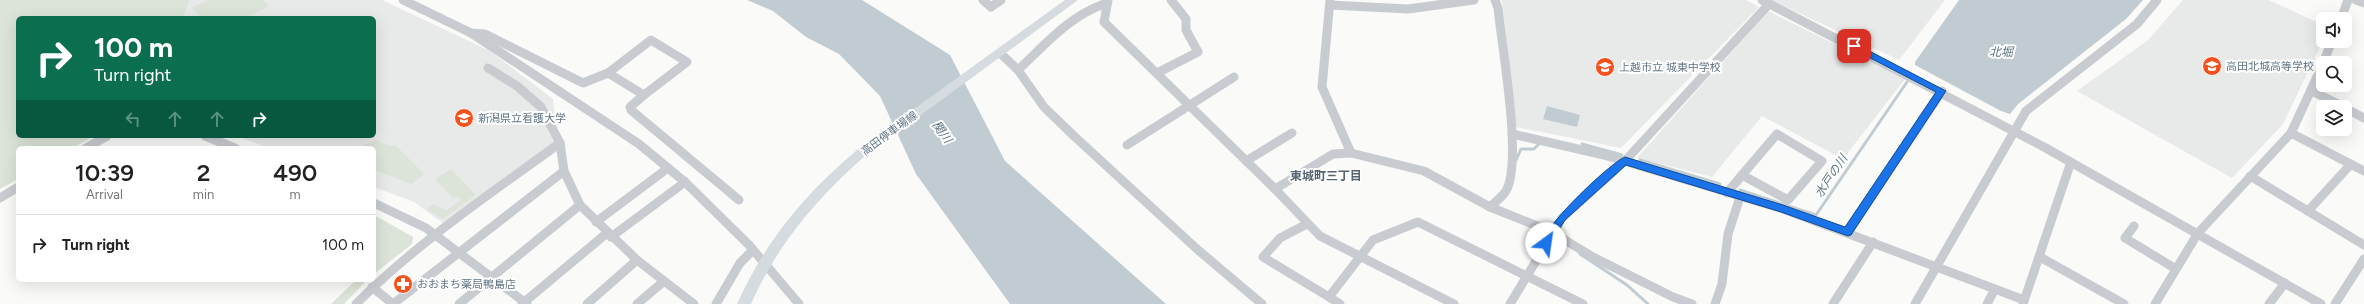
<!DOCTYPE html>
<meta charset="utf-8">
<style>
:root{--surface:#fff;--page:#f6f6f6;--text:#222;--muted:#767676;--line:#e0e0e0}
body{margin:0;font-family:Figtree,"Noto Sans JP",sans-serif;background:var(--page);color:var(--text);height:100vh;display:flex;flex-direction:column;font-size:15px;white-space:nowrap}
*{box-sizing:border-box;margin:0}
p{font-size:13px;color:var(--muted)}
.icon{flex:none;width:22px;height:22px;fill:none;stroke:currentColor;stroke-width:2;stroke-linecap:round;stroke-linejoin:round}
.map{position:relative;flex:1;overflow:hidden}
.panel{position:absolute;left:16px;top:146px;width:360px;height:136px;display:flex;flex-direction:column;background:var(--surface);border-radius:6px;box-shadow:0 4px 16px #0002}
.panel>*{flex:none}
.top-card{position:absolute;left:16px;top:16px;width:360px;height:122px;border-radius:6px;box-shadow:0 4px 16px #0002;background:#0b6e4f;color:#fff;overflow:hidden}
.controls{position:absolute;left:2316px;top:12px;display:grid;gap:8px}
.controls a{display:grid;place-items:center;width:36px;height:36px;border-radius:6px;background:var(--surface);box-shadow:0 4px 16px #0002;font-size:20px}
.pin{position:absolute;display:grid;place-items:center;width:34px;height:34px;color:#fff;margin:-17px;border-radius:8px;box-shadow:0 2px 6px #0006}
.me{position:absolute;width:44px;margin:-22px;rotate:31deg;stroke-linejoin:round;filter:drop-shadow(0 0 3px #0008)}
.turn{display:flex;align-items:center;gap:14px;height:84px;padding:0 12px;font-size:18px}
.turn .icon{width:52px;height:52px;stroke-width:2.5}
.turn b{display:block;font-size:28px;line-height:34px}
.lanes{display:flex;align-items:center;height:38px;padding:0 12px;background:#0003;justify-content:center;gap:20px;direction:ltr}
.lanes .off{opacity:.35}
.eta{display:flex;justify-content:space-evenly;align-items:center;height:68px;text-align:center}
.eta b{font-size:24px;font-weight:600;line-height:28px}
ul{padding:0;list-style:none}
li{display:flex;align-items:center;gap:12px;height:60px;padding:0 12px;border-top:1px solid var(--line)}
li div{flex:1}
li b{display:block;font-size:15px}
li em{font-style:normal}
.map>svg:first-child{display:block}
</style>
<div class="map">
<svg width="2364" height="304" viewBox="0 0 2364 304">
<rect width="100%" height="100%" fill="#fafaf8"/>
<g fill="#e8e9e9">
<path d="M190,0H382L490,51L553,99L557,142L443,223L414,202L374,187V148H269L237,136H374V18H183Z"/>
<path d="M1502,0H1746L1759,7L1621,148L1516,127Z"/>
<path d="M1771,0H1945L1899,60Z"/>
<path d="M2183,0H2269L2323,25V41L2283,124L2232,178L2077,91L2147,41Z"/>
<path d="M1768,11L1905,79L1843,159L1762,116L1712,177L1637,158Z"/>
</g>
<g fill="#dce3d8">
<path d="M0,0H190L183,18H18V136H94L73,148H18V179L0,189Z"/>
<path d="M208,0H263L269,6L245,18H201L192,8Z"/>
<path d="M375,140L390,146L395,145L424,174L412,184L374,170V148H358Z"/>
<path d="M451,169L476,195L443,219L427,209L434,204L446,211L462,199L457,196L453,198L435,179Z"/>
<path d="M374,215L413,237L412,244L374,274Z"/>
<path d="M356,280H367L344,304H331Z"/>
</g>
<g fill="#c0ccd1">
<path d="M747,0H862L950,55L1005,161L1166,304H1010L916,174L880,96L839,54L806,37L773,11Z"/>
<path d="M1959,0H2143L2126,19L2018,104L2010,114L2001,111L1915,65V62Z"/>
<path d="M1547,106L1580,115L1577,127L1543,119Z"/>
</g>
<g fill="none" stroke-linecap="round" stroke-linejoin="round">
<g stroke="#c0ccd1" stroke-width="3">
<path d="M1582,144L1622,155"/>
<path d="M1516,160L1521,149H1534L1540,143"/>
<path d="M1640,160L1720,184"/>
<path d="M1740,190L1816,215L1907,82"/>
<path d="M1580,254L1627,285L1648,304"/>
</g>
<g stroke="#c8ccd0" stroke-width="9">
<path d="M403,0L471,33L639,144L668,168"/>
<path d="M983,0L991,7L1001,0"/>
<path d="M1108,0L1104,22L1275,189L1320,236L1454,304"/>
<path d="M1330,0L1322,87L1351,153"/>
<path d="M1762,0L2044,147L2321,304"/>
<path d="M2356,0L2364,3"/>
<path d="M1330,5L1408,9L1474,0"/>
<path d="M2341,19L2348,0"/>
<path d="M471,33L485,34L583,83L608,73"/>
<path d="M651,40L687,62L644,95L608,73Z"/>
<path d="M1000,53L1018,70L1044,107L1074,136L1198,250L1262,304"/>
<path d="M2323,63L2332,41"/>
<path d="M488,68L517,86L541,107L560,143L564,171L580,205L637,260L694,304"/>
<path d="M1018,70C1046,44 1070,15 1107,3"/>
<path d="M1157,73L1198,52L1186,30V19L1171,0"/>
<path d="M2312,91L2344,107"/>
<path d="M644,95L630,107L631,110L739,200"/>
<path d="M2345,108L2364,118"/>
<path d="M2291,133L2364,171"/>
<path d="M1512,134L1604,155L1783,209L2024,300"/>
<path d="M1777,134L1822,161L1788,200L1742,175Z"/>
<path d="M205,136L235,148"/>
<path d="M1127,145L1234,77"/>
<path d="M86,148L107,136"/>
<path d="M1246,161L1292,133"/>
<path d="M2250,176L2364,245"/>
<path d="M1275,189L1333,154L1351,153L1424,171L1490,207L1552,232L1593,257L1673,297L1692,304"/>
<path d="M1727,193L1742,175"/>
<path d="M0,198L18,187"/>
<path d="M374,203L426,228L527,304"/>
<path d="M1490,207C1495,202 1504,196 1507,189C1522,156 1502,48 1498,8L1495,0"/>
<path d="M2308,211L2351,164"/>
<path d="M596,222L668,168L685,182"/>
<path d="M1307,224L1280,238L1263,257L1329,297"/>
<path d="M2134,226L2125,238L2176,269"/>
<path d="M1848,232L1942,91"/>
<path d="M611,237L685,182L749,245L799,304"/>
<path d="M2040,257L2124,304"/>
<path d="M372,287L393,304"/>
<path d="M356,304C418,242 490,194 560,143"/>
<path d="M393,304L564,171"/>
<path d="M459,304L580,205"/>
<path d="M522,304L607,233"/>
<path d="M587,304L637,260"/>
<path d="M637,304L663,282"/>
<path d="M716,304L740,263L753,250"/>
<path d="M1340,304L1329,297L1373,240L1418,222L1583,304"/>
<path d="M1510,304L1562,218L1625,161L1769,4"/>
<path d="M1715,304L1722,284L1728,234L1740,197"/>
<path d="M1833,304L1873,242"/>
<path d="M1915,304L2026,111L2137,24L2157,0"/>
<path d="M1987,304L1995,289"/>
<path d="M2023,304L2071,162"/>
<path d="M2155,304L2198,233L2291,133L2323,64"/>
<path d="M2269,304L2285,283"/>
<path d="M2335,304L2364,259"/>
</g>
<path fill="#d6dbdf" fill-rule="evenodd" d="M1065,0H1078L865,156C816,199 777,245 751,304H737C766,240 804,195 857,150Z"/>
</g>
<path fill="#1a73e8" stroke="#114b97" d="M1854,43L1946,91L1851,235L1848,236L1781,212L1626,165L1565,220L1549,246H1542C1536,233 1611,162 1625,157L1783,205L1845,227L1936,92L1851,48V44Z"/>
<defs>
<symbol id="school-disc" viewBox="-11 -11 22 22"><circle r="9.5" fill="#f6501c" stroke="#fff"/><path d="M0-5L7-2L0 1L-7-2ZM-4 1L0 2.5L4 1V4Q0 6-4 4Z" fill="#fff"/></symbol>
<symbol id="pharmacy-disc" viewBox="-11 -11 22 22"><circle r="9.5" fill="#f6501c" stroke="#fff"/><path d="M-2-6h4v4h4v4h-4v4h-4v-4h-4v-4h4Z" fill="#fff"/></symbol>
</defs>
<g fill-rule="evenodd">
<use href="#school-disc" x="2201" y="55" width="22" height="22"/>
<use href="#school-disc" x="1594" y="56" width="22" height="22"/>
<use href="#school-disc" x="453" y="107" width="22" height="22"/>
<use href="#pharmacy-disc" x="392" y="273" width="22" height="22"/>
</g>
<g text-anchor="middle" stroke-width="4" stroke-linejoin="round" paint-order="stroke">
<g font-size="11" fill="#627686" stroke="#fff" text-anchor="start">
<text x="2226" y="70">高田北城高等学校</text>
<text x="1619" y="71">上越市立 城東中学校</text>
<text x="478" y="122">新潟県立看護大学</text>
<text x="417" y="288">おおまち薬局鴨島店</text>
</g>
<g font-size="11" fill="#627686" stroke="#fff">
<text transform="translate(889 133) rotate(-36)" y="4">高田停車場線</text>
</g>
<g font-size="12" font-style="italic" fill="#5d767f" stroke="#fff">
<text x="2001" y="56">北堀</text>
<text transform="translate(942 132) rotate(54)" y="4">関川</text>
<text transform="translate(1831 176) rotate(-56)" y="4">水戸の川</text>
</g>
<g font-size="12" font-weight="bold" fill="#556470" stroke="#fff">
<text x="1326" y="180">東城町三丁目</text>
</g>
</g>
</svg>
<div class="controls">
<a><svg class="icon" aria-label="sound" viewBox="0 0 24 24"><path d="M4 9h4l5-4v14l-5-4H4zM17 9q2 3 0 6"/></svg></a>
<a><svg class="icon" aria-label="search" viewBox="0 0 24 24"><circle cx="10" cy="10" r="6"/><path d="M15 15l6 6"/></svg></a>
<a><svg class="icon" aria-label="layers" viewBox="0 0 24 24"><path d="M12 4l9 5-9 5-9-5zM3 14l9 5 9-5"/></svg></a>
</div>
<div class="pin" style="left:1854px;top:46px;background:#d93025"><svg class="icon" aria-label="arrive" viewBox="0 0 24 24"><path d="M6 21V4h12l-3 4 3 4H6"/></svg></div>
<svg class="me" style="left:1546px;top:243px" viewBox="-20 -20 40 40"><circle r="19" fill="#fff"/><path d="M0-13L10 11 0 6-10 11z" fill="#1a73e8"/></svg>
<div class="top-card">
<div class="turn"><svg class="icon" aria-label="right" viewBox="0 0 24 24"><path d="M7 20v-9h11M14 6l5 5-5 5"/></svg><div><b>100 m</b>Turn right</div></div>
<div class="lanes"><svg class="icon off" aria-label="left" viewBox="0 0 24 24"><path d="M17 20v-9H6M10 6l-5 5 5 5"/></svg><svg class="icon off" aria-label="ahead" viewBox="0 0 24 24"><path d="M12 20V5M6 11l6-6 6 6"/></svg><svg class="icon off" aria-label="ahead" viewBox="0 0 24 24"><path d="M12 20V5M6 11l6-6 6 6"/></svg><svg class="icon" aria-label="right" viewBox="0 0 24 24"><path d="M7 20v-9h11M14 6l5 5-5 5"/></svg></div>
</div>
<section class="panel">
<div class="eta">
<div><b>10:39</b><p>Arrival</p></div>
<div><b>2</b><p>min</p></div>
<div><b>490</b><p>m</p></div>
</div>
<ul>
<li><svg class="icon" aria-label="right" viewBox="0 0 24 24"><path d="M7 20v-9h11M14 6l5 5-5 5"/></svg><div><b>Turn right</b></div><em>100 m</em></li>
</ul>
</section>
</div>
